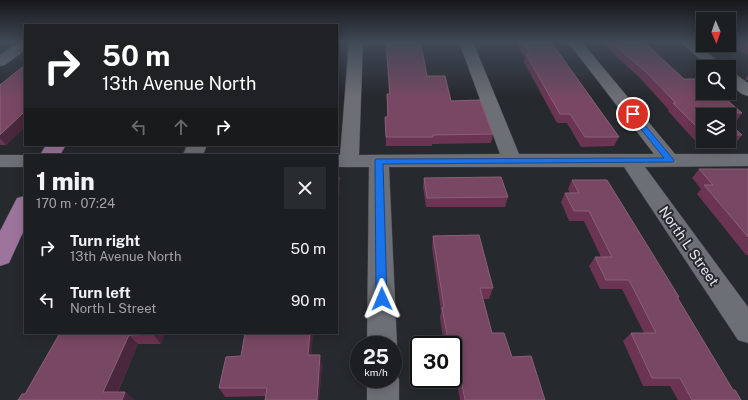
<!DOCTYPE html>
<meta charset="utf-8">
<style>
:root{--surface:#1c1f22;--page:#292c2f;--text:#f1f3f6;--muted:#a0a2a5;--line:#3a3d40}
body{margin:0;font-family:"Public Sans",sans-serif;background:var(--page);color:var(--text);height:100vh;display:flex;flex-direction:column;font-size:15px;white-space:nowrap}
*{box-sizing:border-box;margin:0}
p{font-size:13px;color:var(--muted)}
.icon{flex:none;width:22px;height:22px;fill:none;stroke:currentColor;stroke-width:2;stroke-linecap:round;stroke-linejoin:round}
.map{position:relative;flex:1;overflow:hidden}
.side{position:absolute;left:24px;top:154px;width:314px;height:180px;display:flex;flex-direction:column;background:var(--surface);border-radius:0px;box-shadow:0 2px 10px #0003,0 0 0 1px var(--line)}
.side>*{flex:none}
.banner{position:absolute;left:24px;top:24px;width:314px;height:122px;border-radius:0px;box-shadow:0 2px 10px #0003,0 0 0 1px var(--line);background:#202124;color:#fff;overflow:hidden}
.needle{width:26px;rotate:178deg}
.tools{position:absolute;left:696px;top:12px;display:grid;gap:8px}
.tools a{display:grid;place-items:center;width:40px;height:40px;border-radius:0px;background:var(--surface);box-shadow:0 2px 10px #0003,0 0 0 1px var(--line);font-size:20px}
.speed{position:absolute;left:350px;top:336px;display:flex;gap:8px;font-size:20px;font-weight:700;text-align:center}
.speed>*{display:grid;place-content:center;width:52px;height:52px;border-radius:50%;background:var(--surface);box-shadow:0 2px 10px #0003,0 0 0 1px var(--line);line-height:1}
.speed small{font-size:10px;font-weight:400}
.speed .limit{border:2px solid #111;border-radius:6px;background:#fff;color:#111}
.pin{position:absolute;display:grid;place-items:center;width:34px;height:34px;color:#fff;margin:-17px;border:2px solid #fff;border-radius:50%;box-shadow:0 1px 4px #0007}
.me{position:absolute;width:44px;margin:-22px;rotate:359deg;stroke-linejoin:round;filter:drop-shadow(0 0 3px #0008)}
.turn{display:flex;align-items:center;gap:14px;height:84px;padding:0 12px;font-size:18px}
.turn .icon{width:52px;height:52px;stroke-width:2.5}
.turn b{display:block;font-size:28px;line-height:34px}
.lanes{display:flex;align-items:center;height:38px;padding:0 12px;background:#0003;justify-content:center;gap:20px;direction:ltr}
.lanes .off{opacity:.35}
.round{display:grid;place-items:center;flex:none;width:42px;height:42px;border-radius:0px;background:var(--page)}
.headline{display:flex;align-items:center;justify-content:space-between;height:68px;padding:0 12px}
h1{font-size:24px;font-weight:800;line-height:30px}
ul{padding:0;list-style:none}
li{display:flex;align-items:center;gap:12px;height:52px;padding:0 12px}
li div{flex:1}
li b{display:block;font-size:15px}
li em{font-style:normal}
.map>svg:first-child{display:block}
</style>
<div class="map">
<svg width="748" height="400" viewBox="0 0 748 400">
<rect width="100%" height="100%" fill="#26292e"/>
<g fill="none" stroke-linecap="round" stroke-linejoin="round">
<defs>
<g id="minor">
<path d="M19,42H25V50L5,65L0,66V55Z"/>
<path d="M349,42H363L359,155L500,154L459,42H473L519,154H654L568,42H582L675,154H748V166L645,167L748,307V343L738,340L624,167H389L397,345L393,354V345H367L369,167H337V155H336H340Z"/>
<path d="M680,42H695L725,67H709Z"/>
<path d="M729,71L734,73L748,83V96L742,94L729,84Z"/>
<path d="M187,145H207L203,155H183Z"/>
<path d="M0,155H26H25V167H0Z"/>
<path d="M393,367L399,379V400H367V379H393Z"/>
</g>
<g id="major">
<path d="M46,145H66L60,155H40Z"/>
<path d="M25,196V228L9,263L0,266V231L17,198Z"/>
</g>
</defs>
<use href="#minor" stroke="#434449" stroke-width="1"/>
<use href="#major" stroke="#434449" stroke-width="1"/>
<use href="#minor" fill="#6c6f75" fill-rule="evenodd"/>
<use href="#major" fill="#9c749c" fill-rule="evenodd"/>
</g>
<g fill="#6a3452">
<path d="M386,42H419L427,76L451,101L493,134L491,143L432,144V146H386L385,117H387V94H389Z"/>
<path d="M516,42H551L619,137L614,146L581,147L567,123H557L524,62L525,58Z"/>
<path d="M603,42H644L684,79L742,113L736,122H729V115H703V141H729V123L742,135L735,144H698L668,111L669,110L640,78L616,56Z"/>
<path d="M730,42H748V56L729,43Z"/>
<path d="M25,65V127L6,145H0V85Z"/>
<path d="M748,75V81L745,79Z"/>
<path d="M158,145H186L185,146L159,147Z"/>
<path d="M699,169H748V255H746L697,194L701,189L692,178Z"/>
<path d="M424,178L508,197L505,207H426L423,187Z"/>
<path d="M572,180L679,297L678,298L733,390L741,400H678L670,386H643L623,341L631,333H644L622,289H600L589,266L595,257H601L584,221H569L561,202L565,193H570L568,189Z"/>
<path d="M433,236L493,288L489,299H483L492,333L512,357L545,400H460L458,388H452L450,379H453V345H444L440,318L441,311L432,247Z"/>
<path d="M60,333H165L161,344H138L118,392H125L134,400H18L25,394Z"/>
<path d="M313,333L311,355L322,364L319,400H265V396L225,397L219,388L241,356Z"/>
</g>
<g fill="#49273d">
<path d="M25,111V127L6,145L0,138V135Z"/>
<path d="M339,177L340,188L337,224V201Z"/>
<path d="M154,333H165L161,344L153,334Z"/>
<path d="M310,333H313L311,364L308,355Z"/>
<path d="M129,335L138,344L114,400L103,392Z"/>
<path d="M320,355L322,364L319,400H317Z"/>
<path d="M125,392L134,400H122Z"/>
</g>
<g fill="#784763" stroke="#896078">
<path d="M386,42H419L423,55L427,76H445L451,101L480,100L493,134L433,135V137H386L385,117H388L387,94H390Z"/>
<path d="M523,42H551L619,137H585L570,114H560L526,54H530Z"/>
<path d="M613,42H644L684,79H703V93H719L742,113H719L721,115H703V133L673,103H676L644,70L619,49Z"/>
<path d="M744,42H748V45Z"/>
<path d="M25,65V111L0,135V85Z"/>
<path d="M729,123L742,135H729Z"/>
<path d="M699,169H748V237L704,185H713Z"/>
<path d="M337,177H339L337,201Z"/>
<path d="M501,177L508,197L427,198L424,178Z"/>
<path d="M572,180H607L679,297H677L733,390H735L741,400H692L680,378H652L631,333H656L629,280H606L595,257H612L589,211H574L565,193H579Z"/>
<path d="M479,235L493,288H480L492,333H504L512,357L531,356L545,400H465L461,379L455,380L453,368V345H449L442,308L444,307L433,236Z"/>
<path d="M60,333H154L153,334L129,335L103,392H125L122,400H18L22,394H25Z"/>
<path d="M245,333H310L308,355H320L317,400H265L267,388H219L226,357L241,356Z"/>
</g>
<linearGradient id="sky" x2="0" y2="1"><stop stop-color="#151719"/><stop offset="0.43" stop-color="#414957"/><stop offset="1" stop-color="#414957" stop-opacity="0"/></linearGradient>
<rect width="748" height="98" fill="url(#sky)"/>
<path fill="#1a73e8" stroke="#114b97" d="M633,112L635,113L673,159L674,161L673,162L383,164L387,299L385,303L382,304L378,303L376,299L375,161L376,159L664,158L629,114Z"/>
<g text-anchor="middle" stroke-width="4" stroke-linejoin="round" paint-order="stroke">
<g font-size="14" fill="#e6e7eb" stroke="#26292e">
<text transform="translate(689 246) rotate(55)" y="5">North L Street</text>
</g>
</g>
</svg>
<div class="tools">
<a><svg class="needle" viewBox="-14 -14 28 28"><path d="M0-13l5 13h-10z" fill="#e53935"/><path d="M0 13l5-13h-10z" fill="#a0a2a5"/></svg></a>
<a><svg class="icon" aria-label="search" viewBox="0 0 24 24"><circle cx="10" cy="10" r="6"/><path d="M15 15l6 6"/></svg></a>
<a><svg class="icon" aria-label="layers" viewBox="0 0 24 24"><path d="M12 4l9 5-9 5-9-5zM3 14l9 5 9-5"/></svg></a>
</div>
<div class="speed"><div>25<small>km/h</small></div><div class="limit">30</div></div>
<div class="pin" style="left:633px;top:114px;background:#d93025"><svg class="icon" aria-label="arrive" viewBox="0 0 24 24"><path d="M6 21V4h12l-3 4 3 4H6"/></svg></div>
<svg class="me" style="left:382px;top:299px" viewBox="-20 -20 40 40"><path d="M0-17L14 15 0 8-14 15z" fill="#1a73e8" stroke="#fff" stroke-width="4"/></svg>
<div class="banner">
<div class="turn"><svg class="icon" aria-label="right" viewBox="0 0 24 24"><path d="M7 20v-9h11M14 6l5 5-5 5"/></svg><div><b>50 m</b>13th Avenue North</div></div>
<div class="lanes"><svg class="icon off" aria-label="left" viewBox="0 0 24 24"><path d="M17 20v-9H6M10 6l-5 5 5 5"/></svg><svg class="icon off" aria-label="ahead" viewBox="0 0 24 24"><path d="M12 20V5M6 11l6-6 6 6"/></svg><svg class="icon" aria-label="right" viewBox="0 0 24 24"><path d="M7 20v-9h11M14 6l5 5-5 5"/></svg></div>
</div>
<section class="side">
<div class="headline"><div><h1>1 min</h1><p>170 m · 07:24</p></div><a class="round"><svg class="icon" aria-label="close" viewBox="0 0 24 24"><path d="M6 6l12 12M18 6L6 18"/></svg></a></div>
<ul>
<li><svg class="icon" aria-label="right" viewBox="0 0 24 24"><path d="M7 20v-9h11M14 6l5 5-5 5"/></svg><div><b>Turn right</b><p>13th Avenue North</p></div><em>50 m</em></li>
<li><svg class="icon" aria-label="left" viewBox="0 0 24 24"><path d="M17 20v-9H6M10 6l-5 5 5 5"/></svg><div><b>Turn left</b><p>North L Street</p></div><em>90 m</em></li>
</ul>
</section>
</div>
